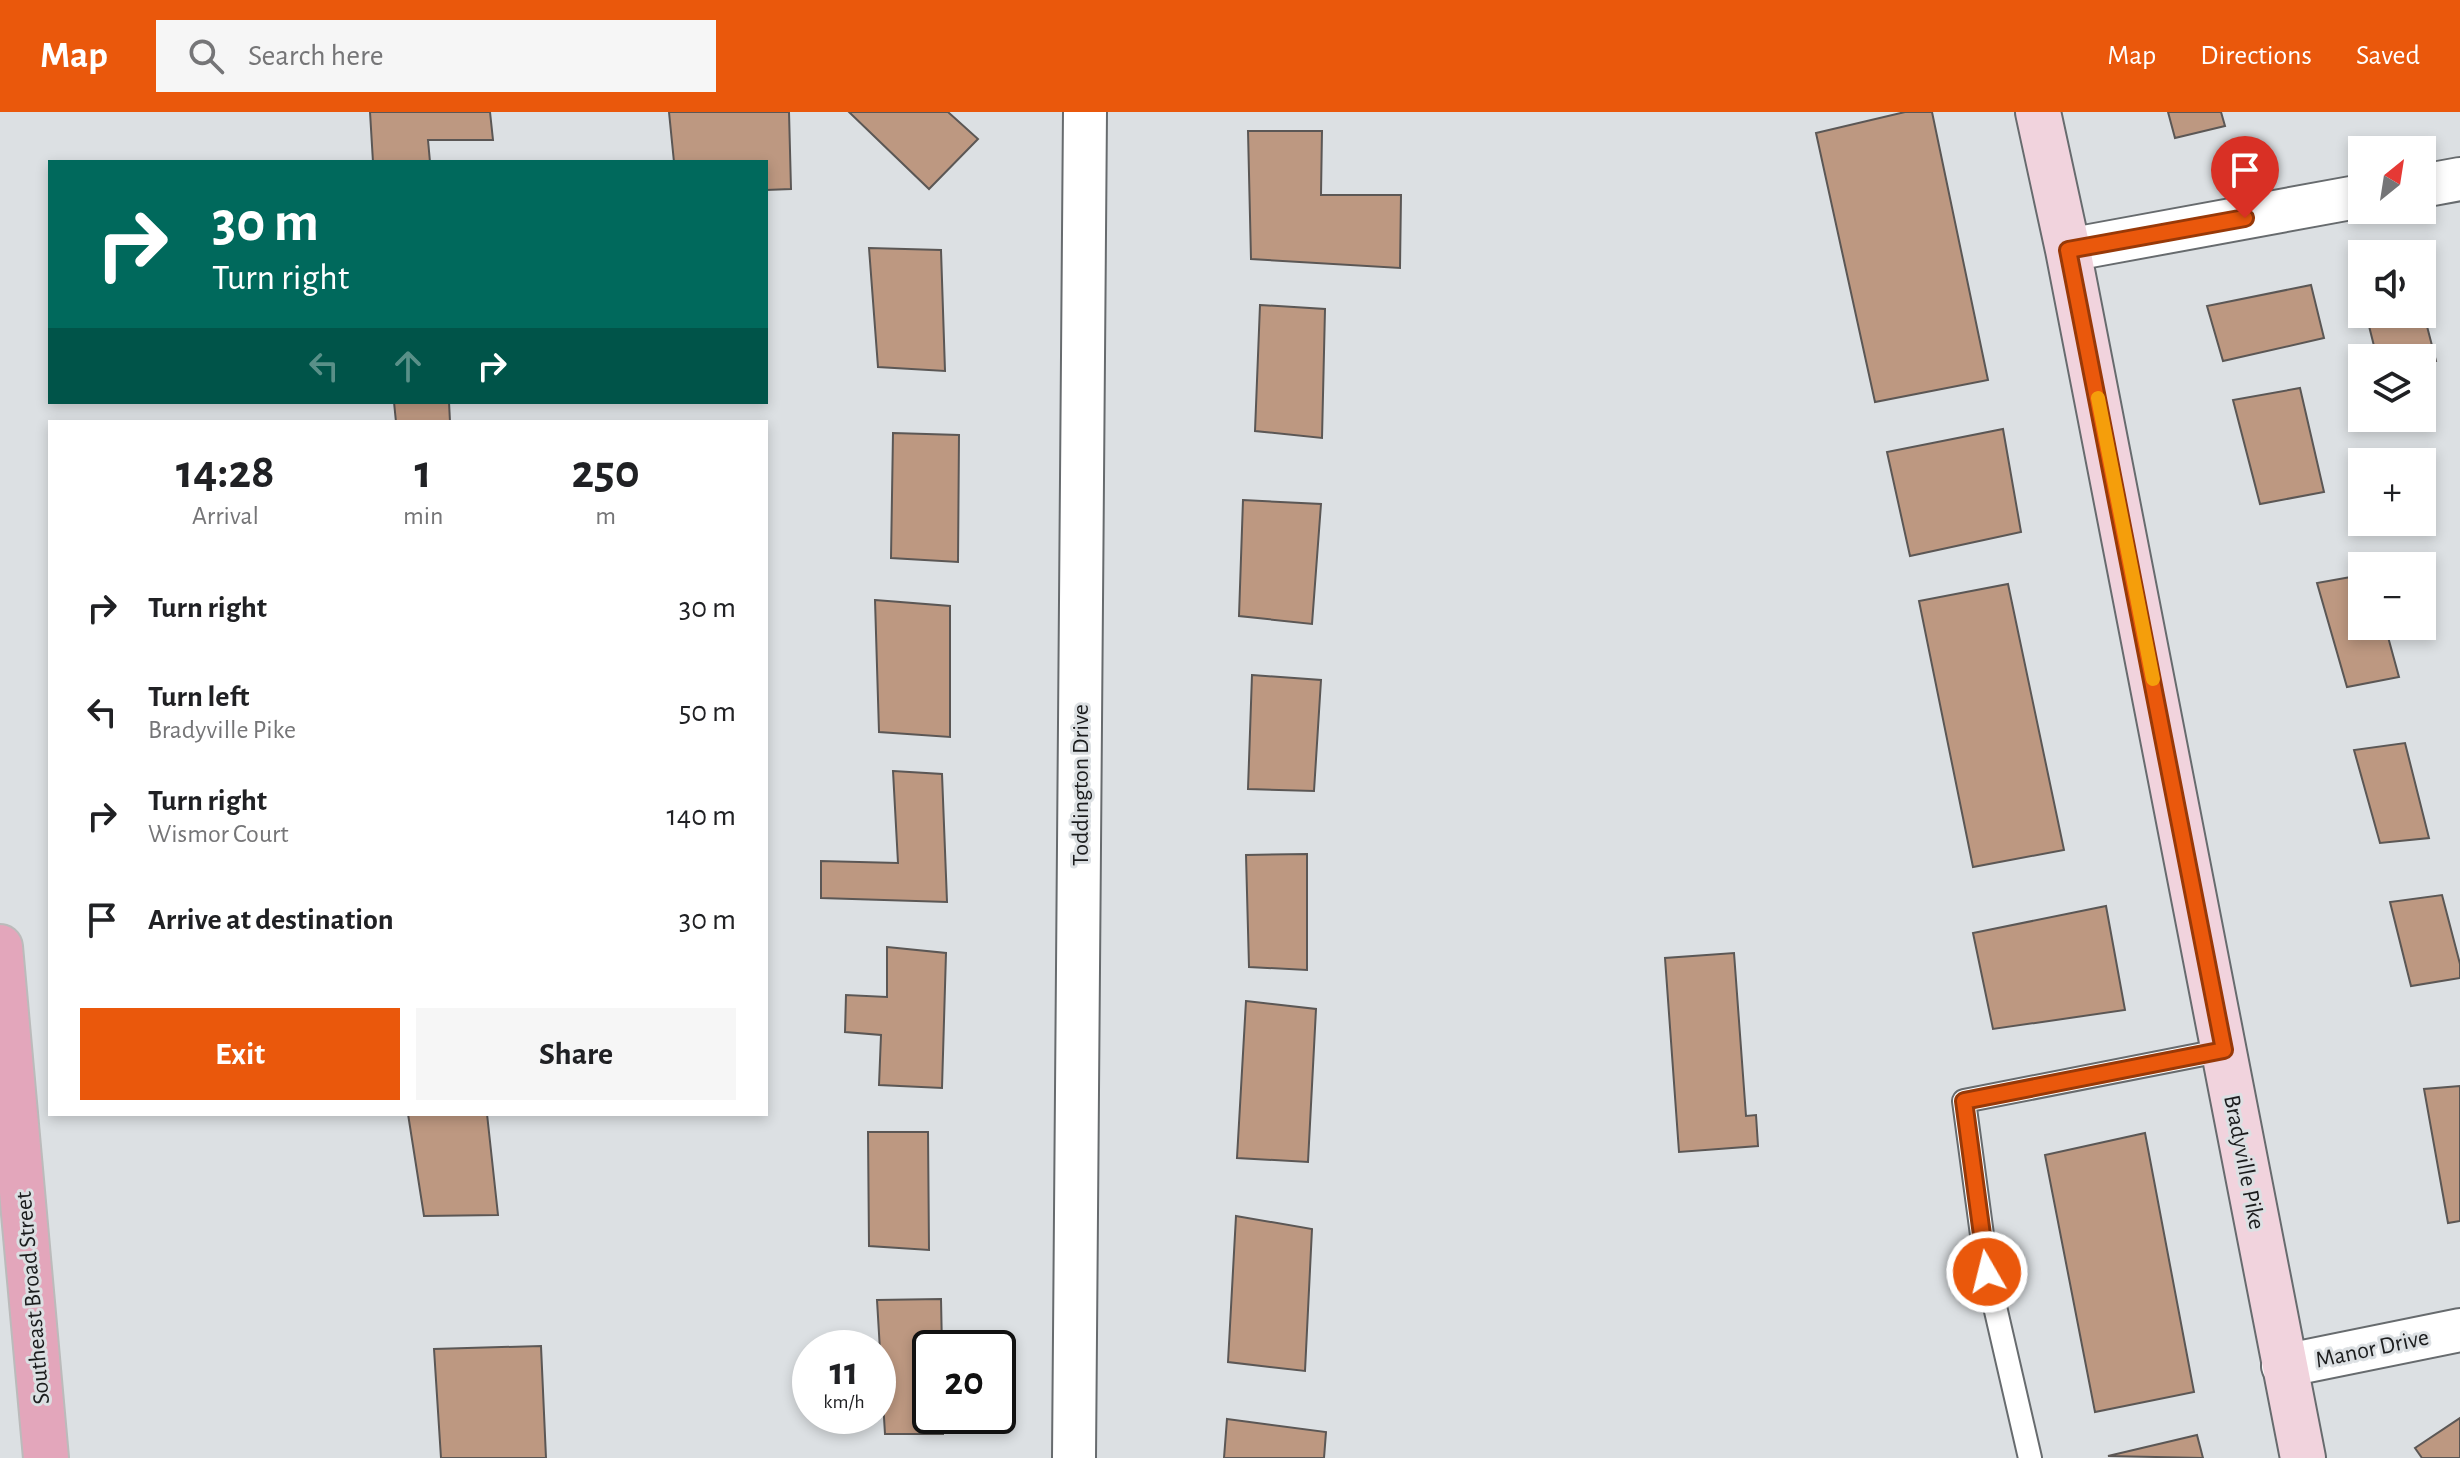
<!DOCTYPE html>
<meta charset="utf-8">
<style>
:root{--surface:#fff;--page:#f6f6f6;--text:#202124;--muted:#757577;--accent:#ea580c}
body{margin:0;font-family:"Alegreya Sans",sans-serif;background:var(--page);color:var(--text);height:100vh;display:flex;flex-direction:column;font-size:30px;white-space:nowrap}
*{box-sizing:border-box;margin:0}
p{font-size:26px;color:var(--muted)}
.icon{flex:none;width:44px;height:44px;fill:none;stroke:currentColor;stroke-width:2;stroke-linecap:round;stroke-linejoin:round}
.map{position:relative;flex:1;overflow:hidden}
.side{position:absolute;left:48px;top:308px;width:720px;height:696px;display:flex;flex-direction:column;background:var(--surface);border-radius:0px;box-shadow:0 4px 12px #0003}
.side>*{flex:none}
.hud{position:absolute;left:48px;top:48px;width:720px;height:244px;border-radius:0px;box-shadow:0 4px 12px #0003;background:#00695c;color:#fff;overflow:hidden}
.needle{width:52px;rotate:30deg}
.buttons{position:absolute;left:2348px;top:24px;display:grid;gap:16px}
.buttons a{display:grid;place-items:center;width:88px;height:88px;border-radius:0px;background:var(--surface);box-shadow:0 4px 12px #0003;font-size:40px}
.speed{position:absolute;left:792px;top:1218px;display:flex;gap:16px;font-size:40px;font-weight:700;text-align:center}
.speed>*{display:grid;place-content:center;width:104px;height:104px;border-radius:50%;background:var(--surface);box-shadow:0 4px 12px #0003;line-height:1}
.speed small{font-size:20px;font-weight:400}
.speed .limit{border:4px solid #111;border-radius:12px;background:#fff;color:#111}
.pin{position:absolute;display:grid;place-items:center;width:68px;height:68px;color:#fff;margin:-82px -34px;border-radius:50% 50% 50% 0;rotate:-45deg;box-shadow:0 0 8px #0007}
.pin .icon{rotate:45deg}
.me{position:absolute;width:88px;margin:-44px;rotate:352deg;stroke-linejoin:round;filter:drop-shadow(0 0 6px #0008)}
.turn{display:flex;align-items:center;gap:28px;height:168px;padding:0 32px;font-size:36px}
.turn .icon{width:104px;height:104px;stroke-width:2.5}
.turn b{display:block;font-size:56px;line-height:68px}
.lanes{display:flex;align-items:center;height:76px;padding:0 32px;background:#0003;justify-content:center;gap:40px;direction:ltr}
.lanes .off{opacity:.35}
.eta{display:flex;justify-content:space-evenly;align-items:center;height:136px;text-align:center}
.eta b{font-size:48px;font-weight:700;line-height:56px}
.primary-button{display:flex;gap:16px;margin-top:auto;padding:16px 32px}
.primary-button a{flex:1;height:92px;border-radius:0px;background:var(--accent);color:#fff;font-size:32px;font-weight:700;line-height:92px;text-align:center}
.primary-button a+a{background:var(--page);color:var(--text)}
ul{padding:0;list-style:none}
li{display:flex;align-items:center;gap:24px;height:104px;padding:0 32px}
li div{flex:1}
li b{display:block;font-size:30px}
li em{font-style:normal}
header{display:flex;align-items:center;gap:48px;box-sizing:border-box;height:112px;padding:0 40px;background:var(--accent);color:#fff}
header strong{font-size:38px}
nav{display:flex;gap:44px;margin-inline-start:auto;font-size:28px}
.search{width:560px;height:72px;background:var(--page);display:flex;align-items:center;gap:20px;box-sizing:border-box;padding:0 28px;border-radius:0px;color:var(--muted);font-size:30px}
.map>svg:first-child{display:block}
</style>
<header>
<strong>Map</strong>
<div class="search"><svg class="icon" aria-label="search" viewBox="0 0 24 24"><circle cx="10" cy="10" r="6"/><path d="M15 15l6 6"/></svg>Search here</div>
<nav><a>Map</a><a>Directions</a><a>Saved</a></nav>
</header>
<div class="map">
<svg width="2460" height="1346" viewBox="0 0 2460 1346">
<rect width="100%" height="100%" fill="#dce0e3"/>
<g fill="#bd9881" stroke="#5b5755" stroke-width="2">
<path d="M370,0H490L493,28H428L430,50H373Z"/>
<path d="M669,0H789L791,77L766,78V50H674Z"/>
<path d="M849,0H948L978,27L929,77Z"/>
<path d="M1905,0H1932L1988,268L1875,290L1816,21Z"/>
<path d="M2168,0H2221L2225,14L2175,26Z"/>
<path d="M1248,19H1322L1321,83H1401L1400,156L1251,147Z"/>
<path d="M869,136L941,138L945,259L878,255Z"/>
<path d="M2311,173L2324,226L2223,249L2207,194Z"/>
<path d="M1260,193L1325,197L1322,326L1255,319Z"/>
<path d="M2422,195L2436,249L2422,252V246H2377L2366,202H2422Z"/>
<path d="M2300,276L2324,380L2260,392L2233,288Z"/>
<path d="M394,290H449L450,310H396Z"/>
<path d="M2003,317L2021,420L1910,444L1887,340Z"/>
<path d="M893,321L959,323L958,450L891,446Z"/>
<path d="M1243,388L1321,392L1312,512L1239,504Z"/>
<path d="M2362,463V514H2385L2399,565L2347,575L2317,471Z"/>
<path d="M2008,472L2064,738L1973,755L1919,489Z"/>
<path d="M875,488L950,494V625L879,620Z"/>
<path d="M1252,563L1321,568L1314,679L1248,677Z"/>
<path d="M2405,631L2429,726L2380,731L2354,638Z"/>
<path d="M893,659L942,662L947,790L821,786V749L898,751Z"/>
<path d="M1307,742V858L1249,855L1246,743Z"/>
<path d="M2442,783L2460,852V866L2411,874L2390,790Z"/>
<path d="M2106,794L2125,898L1993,917L1973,821Z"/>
<path d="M887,835L946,841L942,976L879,973L881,923L845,920L846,883L887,885Z"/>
<path d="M1734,841L1746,1004L1756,1003L1758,1034L1679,1040L1665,846Z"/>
<path d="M1246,889L1316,897L1308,1050L1237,1046Z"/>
<path d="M2460,974V1109L2448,1111L2424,977Z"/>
<path d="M408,1002H487L498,1103L424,1104Z"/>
<path d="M868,1020H928L929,1138L869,1134Z"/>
<path d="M2145,1021L2194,1280L2095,1300L2045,1043Z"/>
<path d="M1236,1104L1312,1117L1305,1259L1228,1250Z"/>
<path d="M941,1187L942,1236H930V1304H943V1322H885L877,1188Z"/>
<path d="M541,1234L546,1346H441L434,1237Z"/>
<path d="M2460,1306V1346H2422L2415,1336Z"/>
<path d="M1227,1307L1326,1320L1324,1346H1224Z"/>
<path d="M2197,1323L2203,1346L2108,1344Z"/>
</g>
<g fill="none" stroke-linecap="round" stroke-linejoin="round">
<defs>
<path id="service" d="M2030,1346L1987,1160L1964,989L2224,938"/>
<g id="minor">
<path d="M2422,74L2460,67"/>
<path d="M2068,138L2362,84"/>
<path d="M2283,1254L2460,1218"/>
<path d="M1074,1346L1085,0"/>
</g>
<path id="secondary" d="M2038,0L2068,138L2303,1346"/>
<path id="primary" d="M0,835L46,1346"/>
</defs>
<use href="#service" stroke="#676b6e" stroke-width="26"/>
<use href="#minor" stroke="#676b6e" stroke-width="46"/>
<use href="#secondary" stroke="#676b6e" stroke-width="48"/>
<use href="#primary" stroke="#bbb" stroke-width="48"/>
<use href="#service" stroke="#fff" stroke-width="22"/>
<use href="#minor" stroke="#fff" stroke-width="42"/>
<use href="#secondary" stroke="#f1d3dd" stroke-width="44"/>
<use href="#primary" stroke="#e3a6bb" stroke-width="44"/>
</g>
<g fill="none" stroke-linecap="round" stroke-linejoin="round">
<defs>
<path id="route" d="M1987,1160L1964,989L2224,938L2068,138L2245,106"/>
</defs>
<use href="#route" stroke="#983908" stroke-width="20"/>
<use href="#route" stroke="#ea580c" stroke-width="14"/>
<path stroke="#f59e0b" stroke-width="14" d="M2098,286L2153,567"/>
</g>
<g text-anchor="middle" stroke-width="6" stroke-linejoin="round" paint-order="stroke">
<g font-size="24" fill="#1b1c1d" stroke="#dce0e3">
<text transform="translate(1080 673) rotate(-90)" y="8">Toddington Drive</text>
<text transform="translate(2245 1050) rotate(79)" y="8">Bradyville Pike</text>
<text transform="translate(32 1186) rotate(-95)" y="8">Southeast Broad Street</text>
<text transform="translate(2372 1236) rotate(-12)" y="8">Manor Drive</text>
</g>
</g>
</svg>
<div class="buttons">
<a><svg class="needle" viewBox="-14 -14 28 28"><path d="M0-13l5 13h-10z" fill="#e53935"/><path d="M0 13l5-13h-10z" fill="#757577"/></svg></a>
<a><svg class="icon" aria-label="sound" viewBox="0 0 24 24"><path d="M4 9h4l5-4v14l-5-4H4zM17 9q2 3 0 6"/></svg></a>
<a><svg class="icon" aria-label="layers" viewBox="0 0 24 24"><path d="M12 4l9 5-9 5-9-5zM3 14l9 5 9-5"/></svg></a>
<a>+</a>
<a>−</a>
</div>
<div class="speed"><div>11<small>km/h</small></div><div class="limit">20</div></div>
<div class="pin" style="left:2245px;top:106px;background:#d93025"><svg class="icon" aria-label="arrive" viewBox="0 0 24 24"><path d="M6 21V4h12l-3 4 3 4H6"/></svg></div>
<svg class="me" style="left:1987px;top:1160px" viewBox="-20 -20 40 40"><circle r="17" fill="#ea580c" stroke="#fff" stroke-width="3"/><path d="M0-11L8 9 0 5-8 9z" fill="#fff"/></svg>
<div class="hud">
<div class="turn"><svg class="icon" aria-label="right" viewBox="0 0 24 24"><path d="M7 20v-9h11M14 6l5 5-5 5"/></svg><div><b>30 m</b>Turn right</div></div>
<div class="lanes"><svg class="icon off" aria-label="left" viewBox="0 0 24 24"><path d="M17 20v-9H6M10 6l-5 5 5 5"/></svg><svg class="icon off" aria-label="ahead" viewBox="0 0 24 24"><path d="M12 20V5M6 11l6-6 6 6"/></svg><svg class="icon" aria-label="right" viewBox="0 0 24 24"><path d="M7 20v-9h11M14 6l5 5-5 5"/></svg></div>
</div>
<section class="side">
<div class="eta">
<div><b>14:28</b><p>Arrival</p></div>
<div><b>1</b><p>min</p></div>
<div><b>250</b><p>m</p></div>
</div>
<ul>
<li><svg class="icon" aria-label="right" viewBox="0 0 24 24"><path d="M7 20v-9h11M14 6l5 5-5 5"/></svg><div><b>Turn right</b></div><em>30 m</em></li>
<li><svg class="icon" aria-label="left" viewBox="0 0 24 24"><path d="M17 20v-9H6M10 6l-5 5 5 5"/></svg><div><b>Turn left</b><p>Bradyville Pike</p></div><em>50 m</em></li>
<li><svg class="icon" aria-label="right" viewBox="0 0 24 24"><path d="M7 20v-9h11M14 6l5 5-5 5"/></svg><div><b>Turn right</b><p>Wismor Court</p></div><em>140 m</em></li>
<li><svg class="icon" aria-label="arrive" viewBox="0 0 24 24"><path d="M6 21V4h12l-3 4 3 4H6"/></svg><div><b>Arrive at destination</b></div><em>30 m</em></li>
</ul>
<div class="primary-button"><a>Exit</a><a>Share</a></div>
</section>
</div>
